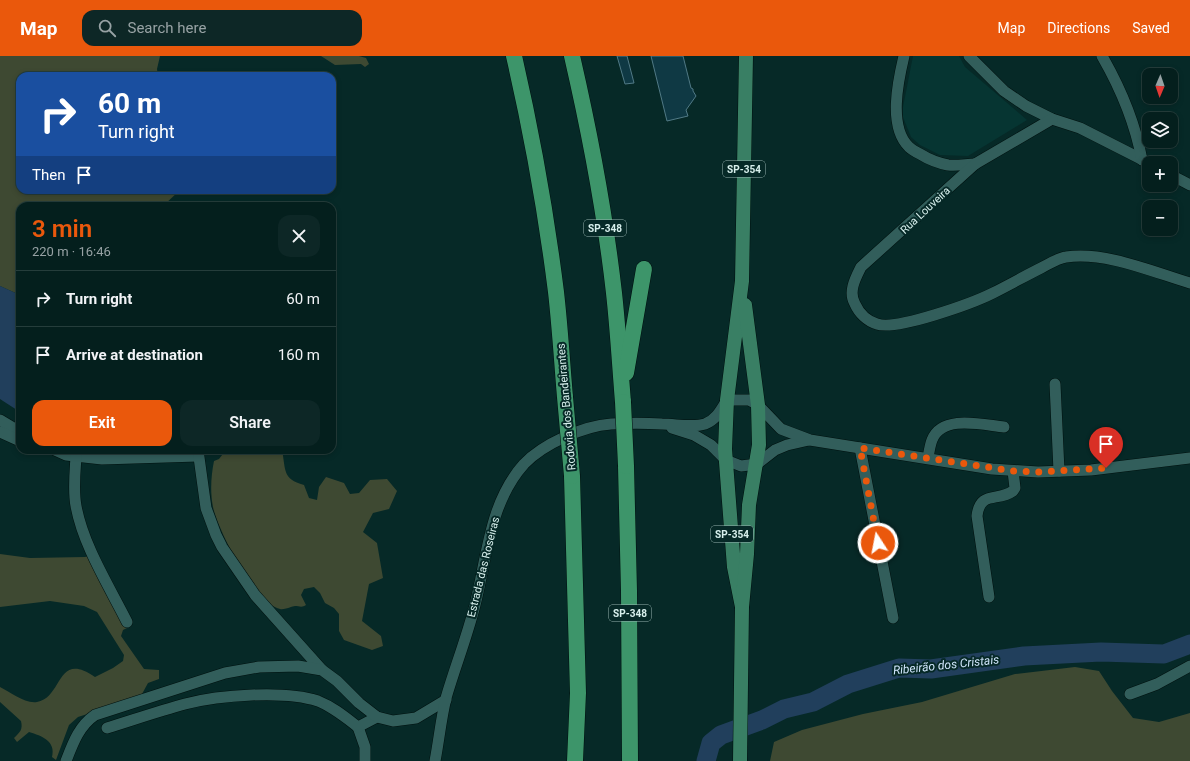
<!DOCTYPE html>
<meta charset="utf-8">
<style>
:root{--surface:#041f1d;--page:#0d2726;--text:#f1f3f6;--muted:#97a2a4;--line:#253d3b;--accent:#ea580c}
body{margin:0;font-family:Roboto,sans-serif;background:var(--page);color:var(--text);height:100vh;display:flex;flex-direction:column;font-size:15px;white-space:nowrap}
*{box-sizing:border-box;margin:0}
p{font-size:13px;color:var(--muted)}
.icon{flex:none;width:22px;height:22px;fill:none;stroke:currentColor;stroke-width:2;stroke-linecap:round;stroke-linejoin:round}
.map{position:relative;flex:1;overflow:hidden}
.sheet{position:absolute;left:16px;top:146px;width:320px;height:252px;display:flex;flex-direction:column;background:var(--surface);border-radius:12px;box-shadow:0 2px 6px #0003,0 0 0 1px var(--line)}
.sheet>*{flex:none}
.top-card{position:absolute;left:16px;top:16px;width:320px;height:122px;border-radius:12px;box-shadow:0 2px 6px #0003,0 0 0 1px var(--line);background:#1a4fa0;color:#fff;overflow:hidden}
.needle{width:26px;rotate:182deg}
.fabs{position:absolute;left:1142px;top:12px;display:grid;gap:8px}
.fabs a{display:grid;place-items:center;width:36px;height:36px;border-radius:8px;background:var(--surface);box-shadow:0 2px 6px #0003,0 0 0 1px var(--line);font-size:20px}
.pin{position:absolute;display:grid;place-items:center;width:34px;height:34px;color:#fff;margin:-41px -17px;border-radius:50% 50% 50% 0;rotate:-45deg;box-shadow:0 0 4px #0007}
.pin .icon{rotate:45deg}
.me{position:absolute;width:44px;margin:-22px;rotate:349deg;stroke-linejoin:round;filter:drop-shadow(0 0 3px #0008)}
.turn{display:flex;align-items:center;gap:14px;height:84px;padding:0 16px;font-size:18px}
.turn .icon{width:52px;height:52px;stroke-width:2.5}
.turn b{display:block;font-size:28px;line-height:34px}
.then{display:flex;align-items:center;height:38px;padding:0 16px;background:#0003;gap:8px;font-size:15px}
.round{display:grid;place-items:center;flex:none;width:42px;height:42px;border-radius:12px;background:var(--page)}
.head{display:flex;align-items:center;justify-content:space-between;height:68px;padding:0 16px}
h1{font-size:24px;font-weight:600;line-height:30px;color:var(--accent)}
.button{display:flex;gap:8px;margin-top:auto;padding:8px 16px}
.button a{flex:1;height:46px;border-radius:12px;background:var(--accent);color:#fff;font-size:16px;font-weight:600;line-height:46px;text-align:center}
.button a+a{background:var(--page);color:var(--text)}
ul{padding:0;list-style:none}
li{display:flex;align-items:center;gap:12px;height:56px;padding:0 16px;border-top:1px solid var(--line)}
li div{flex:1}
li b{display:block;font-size:15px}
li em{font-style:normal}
header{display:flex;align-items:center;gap:24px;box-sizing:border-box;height:56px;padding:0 20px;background:var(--accent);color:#fff}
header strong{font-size:19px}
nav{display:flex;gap:22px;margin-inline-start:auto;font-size:14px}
.search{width:280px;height:36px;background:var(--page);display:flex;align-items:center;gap:10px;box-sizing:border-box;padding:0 14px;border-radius:12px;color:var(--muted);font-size:15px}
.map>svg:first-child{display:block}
</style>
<header>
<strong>Map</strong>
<div class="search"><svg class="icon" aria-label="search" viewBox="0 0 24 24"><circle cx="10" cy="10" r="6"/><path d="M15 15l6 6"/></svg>Search here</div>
<nav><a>Map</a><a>Directions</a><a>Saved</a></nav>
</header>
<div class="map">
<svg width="1190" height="705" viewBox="0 0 1190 705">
<rect width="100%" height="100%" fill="#062927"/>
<path fill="#063532" d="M913,0H959L965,11L1027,64L968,100L940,99L920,89L911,81L903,61V51Z"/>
<g fill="#3e4932">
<path d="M0,0H160L157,13L158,20H20V134H180L163,150H20V239L0,230Z"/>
<path d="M321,0H359L366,2L369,8L365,11L361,8L335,9Z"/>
<path d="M226,394H282C286,414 282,423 304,429L309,442L317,444L319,431L326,421L344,427L350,438L359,437L370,424L387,423L397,435L389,453L373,457L363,476L377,487L383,522L369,528L362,565L381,580L383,590L372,594L344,584L339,575V558L334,552L325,547L320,537L314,531L304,533L301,539L306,549C302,552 299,550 295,550C290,551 284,554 280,553C255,548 218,474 213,451C210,436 211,420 214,405L219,403Z"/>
<path d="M0,498L30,502L85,501L93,499L129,571L123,574L121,580L144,613L159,614V623L148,627L142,638L134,643L78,661L69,669L56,704L52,701C56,685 42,680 29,676L17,686L14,682C20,676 23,674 21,665L0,646V631C10,636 25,648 37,646C63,642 56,594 95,621L113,612L123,605L124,599L97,556L84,550L50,545L0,551Z"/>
<path d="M1075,611L1099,615L1112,635L1133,662L1159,666L1190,657V705H770L774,686L802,674L863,658L922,646L1015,618Z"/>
</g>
<path fill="#213f5c" d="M0,230L20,239V356L0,343Z"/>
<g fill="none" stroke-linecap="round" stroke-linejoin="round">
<path stroke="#213f5c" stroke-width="19" d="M706,705L711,687L721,679L762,664L784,653L813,646L848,628L899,612L931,613L1024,600L1101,596L1164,598L1190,588"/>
</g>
<g fill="#0f3944" stroke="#517a86">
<path d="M617,0H627L634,27L625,28Z"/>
<path d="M651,0H683L691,32L693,33V35L696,40L686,54L688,60L667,65Z"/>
</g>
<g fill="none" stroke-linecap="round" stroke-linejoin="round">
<defs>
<g id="minor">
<path d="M904,0C898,25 888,71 909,91C912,94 916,96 920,98C928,103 938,107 948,109C957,110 967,108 975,108"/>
<path d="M969,0L1004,35L1026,50L1052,63L1080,72L1149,107"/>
<path d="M1102,0C1121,33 1135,66 1142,104"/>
<path d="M1052,63L975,108L861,211C855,223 848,236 855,248C859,257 867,265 877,268C896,275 973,247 993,237C1009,229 1025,220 1041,212C1049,208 1058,202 1066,201C1105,195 1153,216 1190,227"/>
<path d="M1171,119L1190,129"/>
<path d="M1055,328L1059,415"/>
<path d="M0,364L20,376"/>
<path d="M672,372L694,379L711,389L726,404L741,410L757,408L775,394L787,389L809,384"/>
<path d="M0,376L20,385"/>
<path d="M860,392L893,562"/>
<path d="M55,394L66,399L102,403L198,400"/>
<path d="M198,394L206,452L216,479L222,491L255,539L322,614"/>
<path d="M76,401C75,417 73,434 76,450C83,489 109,530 127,566"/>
<path d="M928,402C929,396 930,389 932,384C942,358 983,369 1004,371"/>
<path d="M989,541L977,460C980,434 998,446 1013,435L1015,432L1013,415"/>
<path d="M1130,638L1157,628L1190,610"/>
<path d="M358,671L365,691V705"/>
<path d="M107,672C133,664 159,655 185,648C219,639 285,634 318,645C333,651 345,661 358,671L377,661"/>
<path d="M66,705C73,687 79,670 95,659L225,617L259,611L298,610L322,614L337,625L359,647L377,661L393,665L416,662L446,644"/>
<path d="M435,705C439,684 441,663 446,642C455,611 467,581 475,549C487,502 489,447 524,408C543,388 583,370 611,368C628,367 645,367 662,368C676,368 692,372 705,368C716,364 721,354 727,344H749L758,349L781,373L810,384L992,413L1038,416L1091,414L1190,402"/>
</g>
<g id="major">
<path d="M742,551L734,511L725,393L727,344L742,225L746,0"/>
<path d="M740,705L742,551L747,498L749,449L759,389L758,349L745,249"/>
</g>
<g id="highway">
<path d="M514,0C532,78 546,156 556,236C560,271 562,306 565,341"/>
<path d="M572,0C590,78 605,157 614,237C618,273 620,310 623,346"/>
<path d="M626,317L644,213"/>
<path d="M626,410L629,535L630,705"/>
<path d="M572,420L578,637L575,705"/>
</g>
</defs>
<use href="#minor" stroke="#00110f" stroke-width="12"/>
<use href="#major" stroke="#00110f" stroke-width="15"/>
<use href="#highway" stroke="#00110f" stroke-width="17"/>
<use href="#minor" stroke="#325e5b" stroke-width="11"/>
<use href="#major" stroke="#397f64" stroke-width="14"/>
<use href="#highway" stroke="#3d956a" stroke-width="16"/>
<defs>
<g id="highway-bridge">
<path d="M565,341L572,420"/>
<path d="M623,346L626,410"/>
</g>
</defs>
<use href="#highway-bridge" stroke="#00110f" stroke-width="17" stroke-linecap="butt"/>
<use href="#highway-bridge" stroke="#3d956a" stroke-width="16"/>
</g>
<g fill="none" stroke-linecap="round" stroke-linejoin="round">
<path stroke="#ea580c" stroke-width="7" stroke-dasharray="0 12.6" d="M878,487L860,392L1013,415L1038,416L1106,412"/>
</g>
<g text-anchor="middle" stroke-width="4" stroke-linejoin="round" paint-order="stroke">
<g fill="#062927" stroke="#98b4b1" stroke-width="1">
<rect x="723" y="105" width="42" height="16" rx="3"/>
<rect x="584" y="164" width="42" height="16" rx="3"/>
<rect x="711" y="470" width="42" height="16" rx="3"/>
<rect x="609" y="549" width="42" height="16" rx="3"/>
</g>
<g font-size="10" font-weight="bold" fill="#d7efec">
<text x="744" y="117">SP-354</text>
<text x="605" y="176">SP-348</text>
<text x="732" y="482">SP-354</text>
<text x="630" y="561">SP-348</text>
</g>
<g font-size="11" fill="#d7efec" stroke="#062927">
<text transform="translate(925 154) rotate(-43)" y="4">Rua Louveira</text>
<text transform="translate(566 351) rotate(-95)" y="4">Rodovia dos Bandeirantes</text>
<text transform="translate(483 511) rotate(-76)" y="4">Estrada das Roseiras</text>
</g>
<g font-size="12" font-style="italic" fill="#d1e6fc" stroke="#062927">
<text transform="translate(946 609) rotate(-6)" y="4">Ribeirão dos Cristais</text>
</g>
</g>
</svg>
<div class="fabs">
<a><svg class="needle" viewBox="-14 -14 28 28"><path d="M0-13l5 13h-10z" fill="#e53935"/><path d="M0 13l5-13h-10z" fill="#97a2a4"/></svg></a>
<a><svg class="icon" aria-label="layers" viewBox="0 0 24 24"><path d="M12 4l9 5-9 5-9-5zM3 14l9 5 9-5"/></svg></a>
<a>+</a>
<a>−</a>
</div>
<div class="pin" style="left:1106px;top:412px;background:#d93025"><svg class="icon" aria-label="arrive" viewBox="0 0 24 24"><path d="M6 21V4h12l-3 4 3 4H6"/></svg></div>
<svg class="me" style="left:878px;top:487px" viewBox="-20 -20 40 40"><circle r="17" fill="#ea580c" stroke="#fff" stroke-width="3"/><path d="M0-11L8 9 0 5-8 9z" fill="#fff"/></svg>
<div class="top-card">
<div class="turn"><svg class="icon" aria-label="right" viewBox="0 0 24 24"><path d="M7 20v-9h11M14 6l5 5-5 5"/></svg><div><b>60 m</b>Turn right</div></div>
<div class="then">Then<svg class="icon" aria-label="arrive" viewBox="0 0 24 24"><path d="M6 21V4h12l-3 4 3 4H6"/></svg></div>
</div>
<section class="sheet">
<div class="head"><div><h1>3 min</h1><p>220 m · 16:46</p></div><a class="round"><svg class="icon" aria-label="close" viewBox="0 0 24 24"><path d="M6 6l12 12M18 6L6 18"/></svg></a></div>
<ul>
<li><svg class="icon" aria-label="right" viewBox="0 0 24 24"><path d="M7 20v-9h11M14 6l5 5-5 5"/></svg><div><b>Turn right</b></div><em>60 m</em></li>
<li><svg class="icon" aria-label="arrive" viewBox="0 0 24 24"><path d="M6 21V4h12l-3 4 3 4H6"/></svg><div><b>Arrive at destination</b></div><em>160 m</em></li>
</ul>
<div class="button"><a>Exit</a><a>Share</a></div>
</section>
</div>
